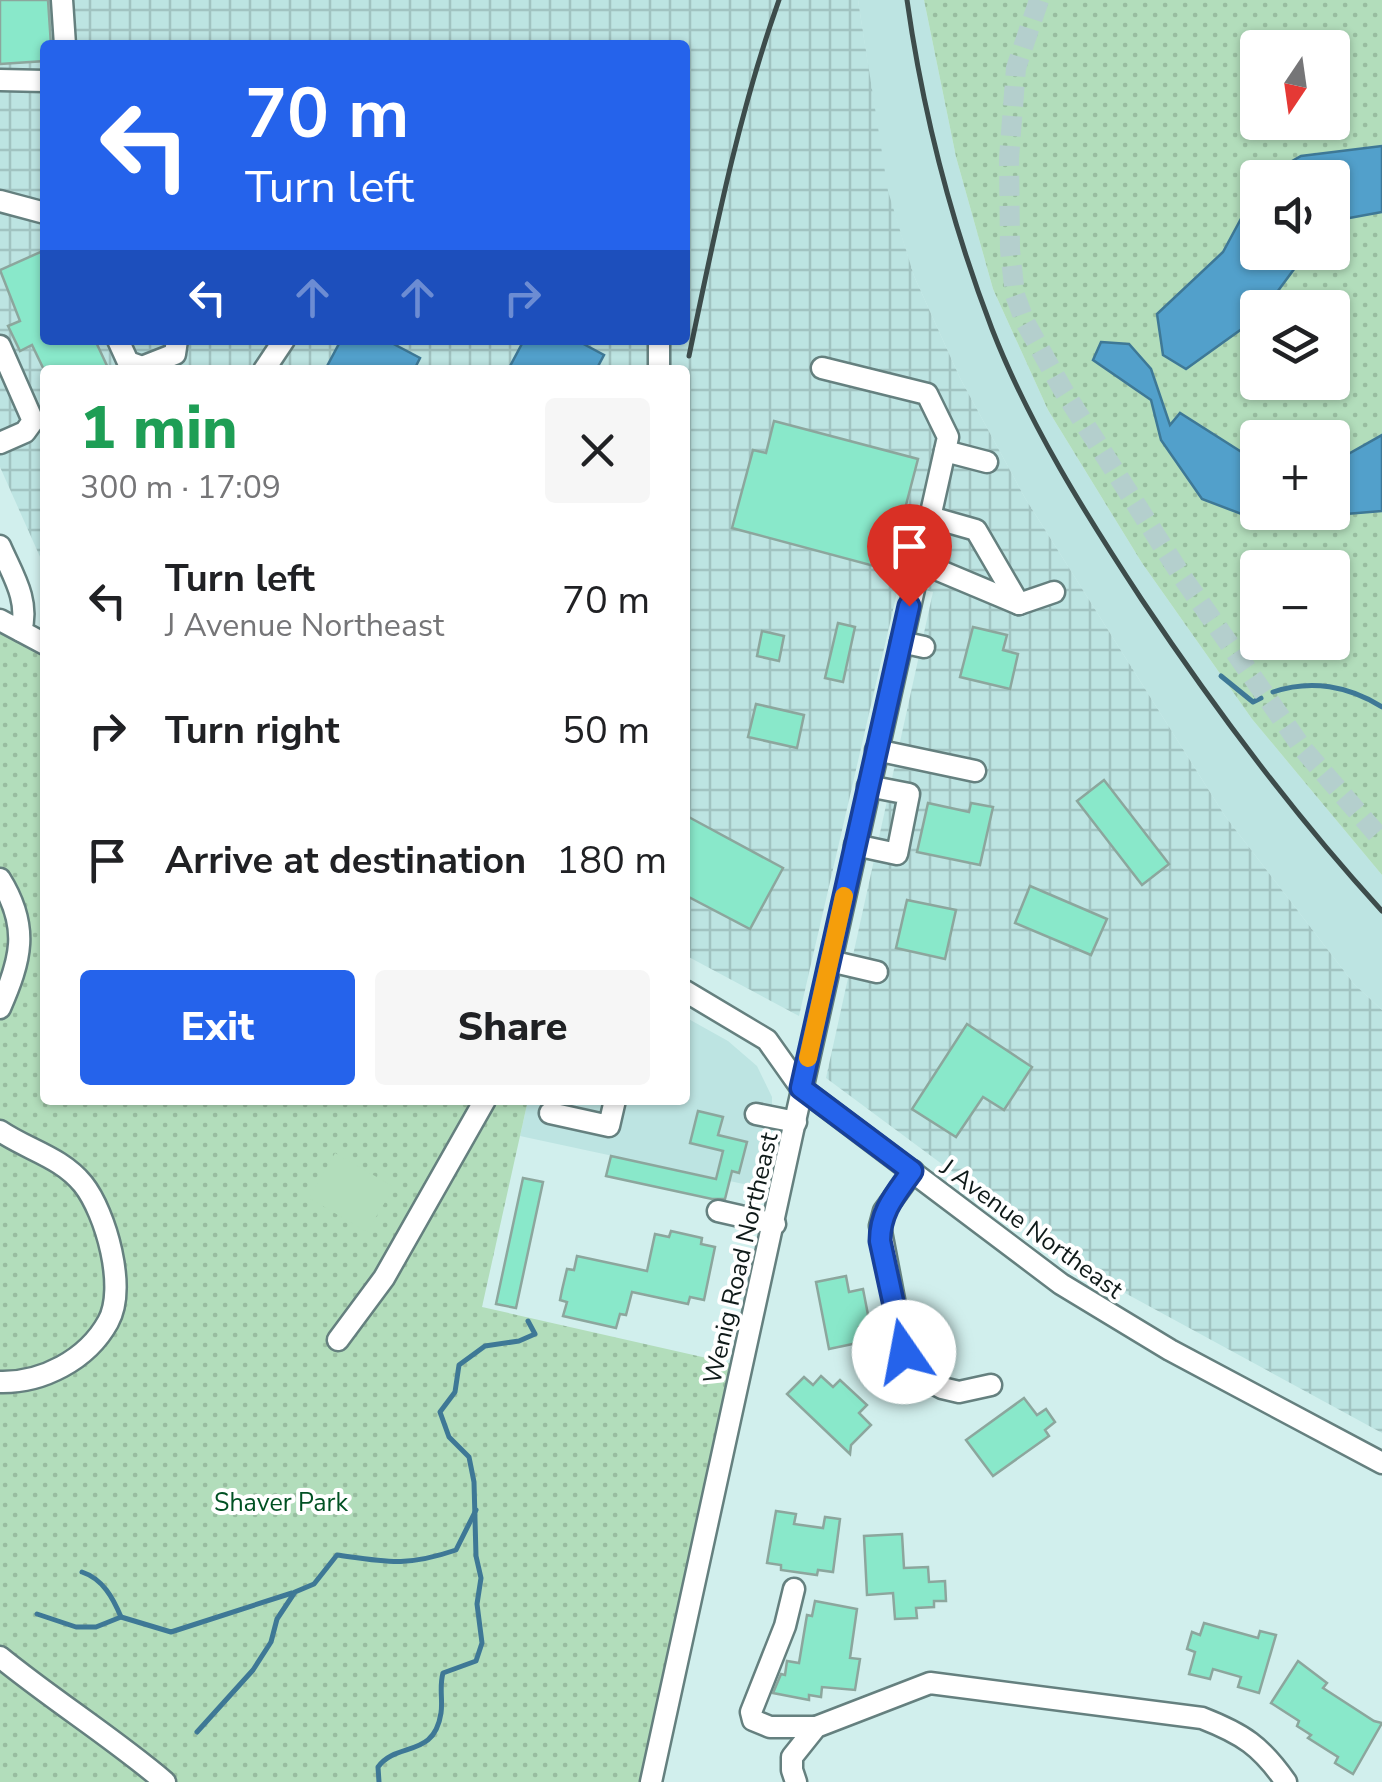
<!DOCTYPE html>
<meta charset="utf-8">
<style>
:root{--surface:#fff;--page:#f6f6f6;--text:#202124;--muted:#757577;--accent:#2563eb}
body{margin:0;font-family:"Nunito Sans",sans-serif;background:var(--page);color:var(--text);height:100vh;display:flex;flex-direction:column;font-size:38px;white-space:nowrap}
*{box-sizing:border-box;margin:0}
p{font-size:32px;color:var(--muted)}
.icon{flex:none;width:55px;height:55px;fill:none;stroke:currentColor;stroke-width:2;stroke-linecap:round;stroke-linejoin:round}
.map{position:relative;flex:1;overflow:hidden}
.drawer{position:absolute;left:40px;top:365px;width:650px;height:740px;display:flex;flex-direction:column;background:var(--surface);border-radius:10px;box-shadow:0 2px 8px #0004}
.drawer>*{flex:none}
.hud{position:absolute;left:40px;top:40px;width:650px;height:305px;border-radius:10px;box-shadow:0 2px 8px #0004;background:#2563eb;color:#fff;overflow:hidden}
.needle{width:65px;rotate:193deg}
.fabs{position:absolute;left:1240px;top:30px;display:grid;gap:20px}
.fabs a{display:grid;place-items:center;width:110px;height:110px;border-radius:10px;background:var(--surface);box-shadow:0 2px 8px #0004;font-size:50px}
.pin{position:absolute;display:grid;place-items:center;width:85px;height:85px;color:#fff;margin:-102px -42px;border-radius:50% 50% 50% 0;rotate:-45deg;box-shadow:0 0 10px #0007}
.pin .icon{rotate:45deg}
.me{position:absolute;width:110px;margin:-55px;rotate:348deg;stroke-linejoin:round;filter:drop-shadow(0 0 8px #0008)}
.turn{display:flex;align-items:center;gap:35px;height:210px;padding:0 40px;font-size:45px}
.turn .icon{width:130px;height:130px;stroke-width:2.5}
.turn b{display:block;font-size:70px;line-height:85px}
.lanes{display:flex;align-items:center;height:95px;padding:0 40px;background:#0003;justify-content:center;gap:50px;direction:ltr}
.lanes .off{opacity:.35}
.round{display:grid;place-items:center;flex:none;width:105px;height:105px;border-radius:10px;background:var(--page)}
.head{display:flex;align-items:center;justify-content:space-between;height:170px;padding:0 40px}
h1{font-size:60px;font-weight:800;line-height:75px;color:#1e9e55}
.button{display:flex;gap:20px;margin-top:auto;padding:20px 40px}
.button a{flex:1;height:115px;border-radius:10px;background:var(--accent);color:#fff;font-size:40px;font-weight:800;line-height:115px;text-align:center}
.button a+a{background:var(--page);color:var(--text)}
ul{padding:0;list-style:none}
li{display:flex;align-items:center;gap:30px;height:130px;padding:0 40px}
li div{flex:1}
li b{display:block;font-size:38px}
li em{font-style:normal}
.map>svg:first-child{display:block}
</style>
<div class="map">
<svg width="1382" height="1782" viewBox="0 0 1382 1782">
<defs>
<pattern id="industrial-grid" width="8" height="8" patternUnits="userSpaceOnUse" patternTransform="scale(2.5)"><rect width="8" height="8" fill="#bde4e2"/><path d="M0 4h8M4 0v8" fill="none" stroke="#a1c3c1"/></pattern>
<pattern id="park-dots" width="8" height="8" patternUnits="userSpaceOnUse" patternTransform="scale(2.5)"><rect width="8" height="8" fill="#b2ddbb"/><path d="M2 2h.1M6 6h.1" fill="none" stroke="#98bda0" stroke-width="1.8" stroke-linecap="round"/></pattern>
</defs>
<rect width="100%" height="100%" fill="#d1efed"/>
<g fill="#bde4e2">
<path d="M858,0H924L956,157L993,289L1048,410L1142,563L1252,719L1382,875V1010L1354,984L1225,816L1025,498L960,378L914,276L887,190Z"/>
<path d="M685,1017L728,1041L757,1066L772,1097V1133L762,1188L520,1136L528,1100H685Z"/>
</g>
<path fill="url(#industrial-grid)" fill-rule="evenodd" d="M0,0H858L888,191L914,276L960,378L1025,498L1225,816L1354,984L1382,1010V1433L1090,1274L826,1078L933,592L899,584L799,1016L685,955V370H45V568L0,467ZM45,45H685V340H45Z"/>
<g fill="url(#park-dots)" fill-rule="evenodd">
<path d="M924,0H1382V875L1252,719L1142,563L1048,410L993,289L956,157ZM1258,48H1332V122H1258ZM1258,178H1332V252H1258ZM1258,308H1332V382H1258ZM1258,438H1332V512H1258ZM1258,568H1332V642H1258Z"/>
<path d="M0,620L45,644V1100H528L482,1307L742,1366L651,1782H0Z"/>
</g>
<path fill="#b2ddbb" d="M335,1153L394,1187L367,1232L309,1198Z"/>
<g fill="#52a0cb" stroke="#3e7896" stroke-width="2.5">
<path d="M1382,146V212L1333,221L1332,178L1264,177L1301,156Z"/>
<path d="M1257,189L1258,252L1306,253L1266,307L1258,308L1257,318L1186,369L1163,355L1157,314L1223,252Z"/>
<path d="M341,340H386L420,358L414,370H325Z"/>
<path d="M524,340H576L604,355L596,370H508Z"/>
<path d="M1101,342L1129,344L1151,369L1170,425L1180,413L1251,458H1257L1258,512H1332L1333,454L1350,453L1382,435V511L1260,521L1202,499L1161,440L1151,400L1093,360Z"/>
</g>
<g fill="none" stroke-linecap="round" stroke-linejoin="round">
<g stroke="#3e7896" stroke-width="5">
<path d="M1221,676L1253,702L1261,698"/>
<path d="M1273,692C1311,679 1349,686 1382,707"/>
<path d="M82,1572C103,1579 113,1598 121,1617"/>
<path d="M37,1614L76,1627H96L121,1617L171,1632L292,1593"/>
<path d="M197,1732L253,1670L271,1642L277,1619L295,1592L314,1584L337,1555C387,1562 406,1567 456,1550L476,1510"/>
<path d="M379,1782L378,1767C397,1741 434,1759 441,1713C443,1700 439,1687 443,1673L476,1661L482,1643L477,1604L481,1578L476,1556L474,1482L469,1457L449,1437L440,1412L455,1392L459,1365L485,1346L519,1341L535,1334L528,1321"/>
</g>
</g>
<g fill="#89e8ca" stroke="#8ca69d" stroke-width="2.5">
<path d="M0,0H48L51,45H45V61L0,64Z"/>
<path d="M45,250V340H95L109,370L45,372L32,345L20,351L8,326L20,321L0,270Z"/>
<path d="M774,421L918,459L889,570L732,528L753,450L766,453Z"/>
<path d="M838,623L855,627L843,682L825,678Z"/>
<path d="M973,627L1007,635L1003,650L1018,654L1010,689L960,677Z"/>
<path d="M762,631L784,636L779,661L757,656Z"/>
<path d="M756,704L804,715L797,748L748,737Z"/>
<path d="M1104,780L1169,864L1142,885L1077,801Z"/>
<path d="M928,803L969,812L971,803L993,807L980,865L917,852Z"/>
<path d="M685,815L783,868L750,929L685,895Z"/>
<path d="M1030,886L1107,919L1091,955L1015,923Z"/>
<path d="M907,900L956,910L945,959L896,948Z"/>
<path d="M967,1024L1032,1067L1004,1110L983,1097L956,1137L912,1109Z"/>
<path d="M698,1111L723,1117L718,1135L747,1142L739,1173L732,1171L725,1199H712L606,1176L611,1156L716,1179L723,1151L690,1143Z"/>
<path d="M523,1178L543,1182L516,1308L496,1304Z"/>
<path d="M671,1231L702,1238L701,1244L715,1247L704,1300L690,1297L688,1304L632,1292L626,1315L620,1314L616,1328L563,1316L567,1302L560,1300L562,1290L567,1269L574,1270L577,1256L647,1271L655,1234L669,1237Z"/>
<path d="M846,1276L849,1292L863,1289L870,1325L859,1327L862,1342L829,1349L816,1282Z"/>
<path d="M821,1376L833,1387L840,1380L867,1405L859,1413L871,1425L851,1445L850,1454L787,1394L804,1377L813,1385Z"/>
<path d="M1024,1398L1037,1415L1046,1409L1055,1422L1045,1430L1049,1436L993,1476L966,1440Z"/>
<path d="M776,1511L796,1514L794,1524L823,1528L825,1517L840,1519L833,1572L818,1570L817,1575L781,1570V1565L767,1563Z"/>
<path d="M902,1534L904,1568L928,1567L929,1582L945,1581L946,1601H934V1607L916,1608L917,1618L895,1619L893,1593L867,1595L864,1536Z"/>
<path d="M815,1601L857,1609L850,1658L860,1659L855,1690L822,1687L821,1697L809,1695V1700L773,1693L781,1674L785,1675L787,1661L799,1663L807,1615L812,1616Z"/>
<path d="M1204,1623L1258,1638L1260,1631L1276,1635L1259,1693L1238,1687L1241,1677L1213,1669L1210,1679L1189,1674L1195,1652L1187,1649L1192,1632L1200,1635Z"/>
<path d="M1298,1661L1327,1683L1323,1688L1374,1721L1382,1723L1353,1774L1335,1763L1338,1757L1308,1738L1311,1735L1297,1726L1299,1721L1271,1703Z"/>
</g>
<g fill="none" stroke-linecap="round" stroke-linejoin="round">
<path stroke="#b4cfcd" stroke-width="20" stroke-dasharray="20 10" stroke-linecap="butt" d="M1039,0L1016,68L1009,158L1010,250L1015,295L1025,322L1063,390L1183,578L1303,749L1382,840"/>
<defs>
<g id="minor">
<path d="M62,0L65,45"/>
<path d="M0,80L45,81"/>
<path d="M0,201L45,213"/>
<path d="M118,340L128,362L142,367L175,354L177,340"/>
<path d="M659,340V370"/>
<path d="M0,346L33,421L25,432L0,443"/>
<path d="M264,370L284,340"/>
<path d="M945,451L987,462"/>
<path d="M930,517L976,530L1019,604"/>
<path d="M0,546C12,574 30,600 21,631"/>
<path d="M919,562L1019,604L1054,592"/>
<path d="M0,620L45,644"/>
<path d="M901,642L924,647"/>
<path d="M876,750L975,771"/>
<path d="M855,845L897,854L909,794L868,786"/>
<path d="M0,879C30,927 21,960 0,1008"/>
<path d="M830,961L877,972"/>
<path d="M685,991L767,1040L801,1088L1061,1284L1170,1350L1382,1463"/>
<path d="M550,1113L609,1126L615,1100"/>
<path d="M756,1114L796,1122"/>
<path d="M0,1131C28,1150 61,1157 83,1184C106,1213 127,1288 108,1322C87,1360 42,1383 0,1382"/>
<path d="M913,1171L884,1211L880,1226L904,1352L914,1367L927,1380L942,1388L959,1392L991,1385"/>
<path d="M718,1211L775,1224"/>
<path d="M338,1340L384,1278L485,1100"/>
<path d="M794,1589L785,1626L751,1712L753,1720L770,1727H816"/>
<path d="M0,1657C54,1701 112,1737 165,1782"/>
<path d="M651,1782C749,1333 845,885 948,437L927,394L822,368"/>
<path d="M796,1782L792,1770V1757L816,1727L930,1683L1202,1718C1243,1734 1261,1746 1286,1782"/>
</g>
</defs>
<use href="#minor" stroke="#65807f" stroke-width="25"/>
<use href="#minor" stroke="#fff" stroke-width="20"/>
<g stroke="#3d4c4b" stroke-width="5">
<path d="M907,0C923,113 951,222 992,329C1029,424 1086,515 1142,600C1215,709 1293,814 1382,911"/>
<path d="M689,356C714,237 738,115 779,0"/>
</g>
</g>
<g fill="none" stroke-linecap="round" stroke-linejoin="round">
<defs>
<path id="route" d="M904,1352L880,1241C880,1211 896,1194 912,1171L801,1088L909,606"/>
</defs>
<use href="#route" stroke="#184099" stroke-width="25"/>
<use href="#route" stroke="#2563eb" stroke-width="18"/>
<path stroke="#f59e0b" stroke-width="18" d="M808,1058L844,896"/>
</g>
<g text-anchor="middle" stroke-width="8" stroke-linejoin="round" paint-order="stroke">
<g font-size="25" fill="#0f1a19" stroke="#fff">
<text transform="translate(1032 1228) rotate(36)" y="9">J Avenue Northeast</text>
<text transform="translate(740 1258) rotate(-77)" y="9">Wenig Road Northeast</text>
</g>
<g font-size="25" fill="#005123" stroke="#fff">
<text x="281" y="1511">Shaver Park</text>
</g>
</g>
</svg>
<div class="fabs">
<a><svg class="needle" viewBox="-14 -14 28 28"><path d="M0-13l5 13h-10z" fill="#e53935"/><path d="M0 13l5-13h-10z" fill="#757577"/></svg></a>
<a><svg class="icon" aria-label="sound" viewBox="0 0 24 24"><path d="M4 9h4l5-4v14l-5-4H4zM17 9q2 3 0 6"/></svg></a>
<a><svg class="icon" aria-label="layers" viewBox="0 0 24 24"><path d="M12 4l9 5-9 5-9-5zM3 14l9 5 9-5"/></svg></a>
<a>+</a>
<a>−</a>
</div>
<div class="pin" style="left:909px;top:606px;background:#d93025"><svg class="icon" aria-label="arrive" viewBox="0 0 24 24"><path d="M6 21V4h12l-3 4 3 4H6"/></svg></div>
<svg class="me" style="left:904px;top:1352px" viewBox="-20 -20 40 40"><circle r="19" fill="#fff"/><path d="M0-13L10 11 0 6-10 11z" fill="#2563eb"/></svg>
<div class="hud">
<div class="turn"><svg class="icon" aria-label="left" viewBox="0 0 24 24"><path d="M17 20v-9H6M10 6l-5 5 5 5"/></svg><div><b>70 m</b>Turn left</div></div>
<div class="lanes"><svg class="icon" aria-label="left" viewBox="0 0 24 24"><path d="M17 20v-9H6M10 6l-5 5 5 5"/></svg><svg class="icon off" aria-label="ahead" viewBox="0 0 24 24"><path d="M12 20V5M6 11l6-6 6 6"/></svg><svg class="icon off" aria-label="ahead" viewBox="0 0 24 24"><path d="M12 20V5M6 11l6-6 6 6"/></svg><svg class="icon off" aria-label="right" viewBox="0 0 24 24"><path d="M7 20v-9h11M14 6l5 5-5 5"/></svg></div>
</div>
<section class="drawer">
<div class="head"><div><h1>1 min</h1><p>300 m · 17:09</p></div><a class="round"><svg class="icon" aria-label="close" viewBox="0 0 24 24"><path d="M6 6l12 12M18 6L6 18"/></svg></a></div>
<ul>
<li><svg class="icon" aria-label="left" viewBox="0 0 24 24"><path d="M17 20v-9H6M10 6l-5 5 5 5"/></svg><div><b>Turn left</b><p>J Avenue Northeast</p></div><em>70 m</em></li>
<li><svg class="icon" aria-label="right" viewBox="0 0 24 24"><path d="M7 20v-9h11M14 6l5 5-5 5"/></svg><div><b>Turn right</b></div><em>50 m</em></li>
<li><svg class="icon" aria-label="arrive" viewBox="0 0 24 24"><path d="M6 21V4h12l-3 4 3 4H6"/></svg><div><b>Arrive at destination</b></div><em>180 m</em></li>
</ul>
<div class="button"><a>Exit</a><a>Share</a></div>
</section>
</div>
